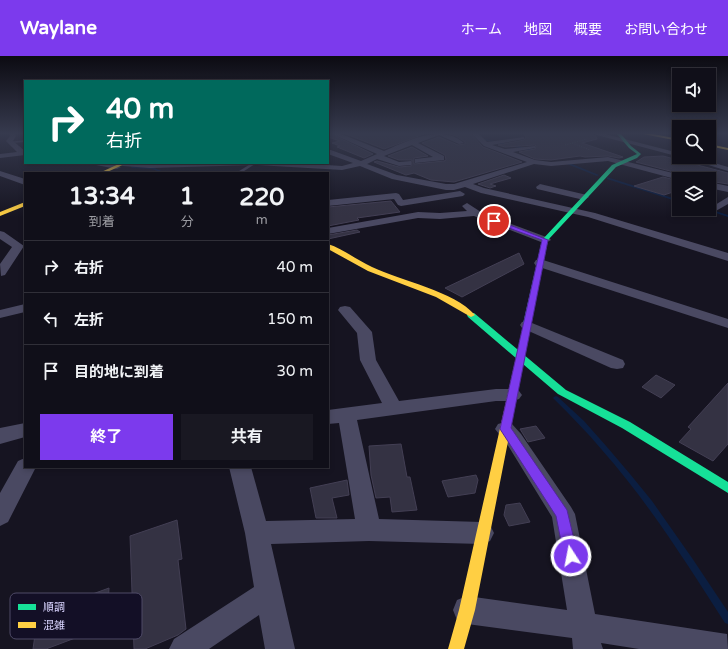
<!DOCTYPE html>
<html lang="ja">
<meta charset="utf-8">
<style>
:root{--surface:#100f19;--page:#191822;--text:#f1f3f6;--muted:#9c9ca2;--line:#302f38;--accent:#7c3aed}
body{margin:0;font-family:"Varela Round","Noto Sans JP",sans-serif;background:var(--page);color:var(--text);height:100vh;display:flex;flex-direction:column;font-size:15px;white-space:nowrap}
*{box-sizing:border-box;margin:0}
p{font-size:13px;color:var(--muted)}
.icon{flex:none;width:22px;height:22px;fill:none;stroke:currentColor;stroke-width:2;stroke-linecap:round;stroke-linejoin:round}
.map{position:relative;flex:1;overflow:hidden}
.panel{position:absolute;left:24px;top:116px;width:305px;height:296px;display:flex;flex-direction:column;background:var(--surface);border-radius:0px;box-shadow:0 2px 6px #0003,0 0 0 1px var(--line)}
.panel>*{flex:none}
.top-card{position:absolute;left:24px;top:24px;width:305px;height:84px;border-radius:0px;box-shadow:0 2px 6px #0003,0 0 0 1px var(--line);background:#00695c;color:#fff;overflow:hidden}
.buttons{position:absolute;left:672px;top:12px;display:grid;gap:8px}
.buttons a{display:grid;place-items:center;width:44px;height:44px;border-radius:0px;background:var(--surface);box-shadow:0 2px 6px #0003,0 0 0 1px var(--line);font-size:20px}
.pin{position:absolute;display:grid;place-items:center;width:34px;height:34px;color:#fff;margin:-17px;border:2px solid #fff;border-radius:50%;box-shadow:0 1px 4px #0007}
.me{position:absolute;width:44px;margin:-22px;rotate:349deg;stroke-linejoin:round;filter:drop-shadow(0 0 3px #0008)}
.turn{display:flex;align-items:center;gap:14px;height:84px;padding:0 16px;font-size:18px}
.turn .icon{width:52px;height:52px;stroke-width:2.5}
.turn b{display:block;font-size:28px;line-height:34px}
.eta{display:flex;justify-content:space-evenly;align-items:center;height:68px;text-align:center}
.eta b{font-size:24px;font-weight:700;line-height:28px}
.primary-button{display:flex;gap:8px;margin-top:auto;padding:8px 16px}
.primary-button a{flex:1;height:46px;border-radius:0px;background:var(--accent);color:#fff;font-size:16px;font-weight:700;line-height:46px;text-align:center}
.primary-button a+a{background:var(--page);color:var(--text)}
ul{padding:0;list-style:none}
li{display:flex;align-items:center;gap:12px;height:52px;padding:0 16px;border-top:1px solid var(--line)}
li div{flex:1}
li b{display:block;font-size:15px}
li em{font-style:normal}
header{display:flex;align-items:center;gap:24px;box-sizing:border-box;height:56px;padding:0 20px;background:var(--accent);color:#fff}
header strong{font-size:19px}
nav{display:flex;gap:22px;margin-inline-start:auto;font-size:14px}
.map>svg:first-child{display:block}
</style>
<header>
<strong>Waylane</strong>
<nav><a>ホーム</a><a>地図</a><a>概要</a><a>お問い合わせ</a></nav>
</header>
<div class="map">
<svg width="728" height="593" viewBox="0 0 728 593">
<rect width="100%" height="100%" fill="#161421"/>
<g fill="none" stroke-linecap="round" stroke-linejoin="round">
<g fill="#0b1e41" fill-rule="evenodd">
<path d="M480,82L537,94L538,95L537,96L479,83Z"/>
<path d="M568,106H573L572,108L599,119L597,120L567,108Z"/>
<path d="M232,107H247L233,109Z"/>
<path d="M132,110L152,111L166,117H163L152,113L131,112Z"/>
<path d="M607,121L679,144V146L607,123Z"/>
<path d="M704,153H709L728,159V161Z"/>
<path d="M556,340L558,341L584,365L607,391L630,418L652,445L692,502L728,556V568L725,567C687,508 649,447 602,394C587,376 571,360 554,343L553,342L554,341Z"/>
</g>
</g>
<g fill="#343243" stroke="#433f54">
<path d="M328,78H331L373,98L364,102L337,91L340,90L332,87L340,85L328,81Z"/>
<path d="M346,78H424L384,93Z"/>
<path d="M450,78H471L483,91L522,106L454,126L431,124L414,117L406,119L374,106L377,105L399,111L411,110L412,104H399L388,100L412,91L428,100L414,102V108L444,105L446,104L445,99L422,87L439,81L458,89L465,88V86L456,80Z"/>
<path d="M524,78H592L596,80L597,83L582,87L623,101L619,102L608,100L585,101L580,100L551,104L535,103L519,96L535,93L536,90L535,89L505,91L498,89L524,84L526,81Z"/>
<path d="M663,100L728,117V128L709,125V123H691L689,120L636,106L644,101Z"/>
<path d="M504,119L511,122L490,128L496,130L490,132L478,128Z"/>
<path d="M663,121L679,125V134L664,139L634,130Z"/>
<path d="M391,145L400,156L357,162L359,164L328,170V151Z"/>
<path d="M357,174L360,176L328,183V179Z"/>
<path d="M519,197L524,208L462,241L445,232Z"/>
<path d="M656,319L675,329L661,342L642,331Z"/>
<path d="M728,327V388L713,405L679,386L691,373L688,371Z"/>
<path d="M536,370L545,382L528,386L520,373Z"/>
<path d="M401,388L407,421H410L417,454L392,456L390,441L376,442L371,419L369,390Z"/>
<path d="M476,419L478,424L475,437L448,441L442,425Z"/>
<path d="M347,424L349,439L332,442L337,462H316L310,432Z"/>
<path d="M520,447L530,466L509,470L504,459L506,449Z"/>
<path d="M177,464L182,503L178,504L186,573L178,579L145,593H134L130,480Z"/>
<path d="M109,532L107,570L46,593H33L38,558Z"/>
</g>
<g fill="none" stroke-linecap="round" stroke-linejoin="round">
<g stroke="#44505f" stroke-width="1" stroke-dasharray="1 1.5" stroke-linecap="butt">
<path d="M572,87L590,94"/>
<path d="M565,89L587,83"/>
</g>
<g fill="#4a4962" fill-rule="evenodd">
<path d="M25,84V86L11,87L9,86Z"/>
<path d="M252,107L255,108L241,117H236Z"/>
</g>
<g fill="#4a4962" fill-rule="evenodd">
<path d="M9,78H15L16,80L13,85L25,95V99L0,102V98L17,96L6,85L10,80Z"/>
<path d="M332,78H341L384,95C407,85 441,67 464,87L459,88L439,79L418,87L444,100V104L415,107V103L433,101L412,89L384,100L399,106L411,105V109L399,110L377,103L367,108L397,119L446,128H454L527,106L484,90L472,78H479L487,86L524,81V83L492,89L505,93L535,90V92L513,96L535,104L551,106L608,101L689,121L690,123L679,124L608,105L551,110L534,108L473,128L484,132L595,157L728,197V205L588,161L481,137L465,131L454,134H446L392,123L360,110L342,114L257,109L150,112L123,110L119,108L297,107L342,110L353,107L328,98V93L361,105L377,98Z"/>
<path d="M593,78H605L679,97L680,101Z"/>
<path d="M682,101H694L728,111V115Z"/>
<path d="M95,107H109L121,111L117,113L96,109Z"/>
<path d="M0,115L25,123V129L0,120Z"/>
<path d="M709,126L728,130V136L709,132Z"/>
<path d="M540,128L587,139L589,141L584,144L537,133L536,131Z"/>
<path d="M460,135L465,138L463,140L401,150L398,149L394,143L328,150V144L396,137L399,138L403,144Z"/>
<path d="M728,141V148L707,160L702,157Z"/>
<path d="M467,147L484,158L549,182L551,184L545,187L541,186L474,160L440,163L418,162L328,178V172L418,156L440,157L467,155L462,150Z"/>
<path d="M0,175L4,176L24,190L5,219L1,220L0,208L12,191L0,183Z"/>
<path d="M540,203L728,263V272L536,210L534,207L536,204Z"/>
<path d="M25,248V256L0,262V254Z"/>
<path d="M345,250L350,251L372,276L376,304L399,345L496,333H513L519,335L522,339L519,343L513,345H496L357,364L379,463L482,466L490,469L494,477L490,485L482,488L369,485L271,488L295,593H265L259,559L209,593H169L174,583L254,531L245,477L229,411H251L266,465L355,463L339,367L328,368V354L382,347L360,304L357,277L338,254L340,251Z"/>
<path d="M527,265L623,304L625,308L623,312L617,313L611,312L522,272L520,269L522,266Z"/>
<path d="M505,366L512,368L521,378L571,451L575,458L595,558L727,578L728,593H639L601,587L603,593H573L572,582L467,568L457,564L453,554L457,544L467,540L567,554L552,461L507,388L495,373L498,368Z"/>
<path d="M25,367V381L0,388V372Z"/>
<path d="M25,402V411H36L8,466L0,470V437L18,405Z"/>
</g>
<g fill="#16e098" fill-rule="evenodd">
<path d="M617,78H621L631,90L641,98L637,102L616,111L548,184L531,268L530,270H524L523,268L542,184L612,109L637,98L629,92Z"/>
<path d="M468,257H474L566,334L630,366L728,426V437L622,372L558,338L468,261L467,259Z"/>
</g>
<g fill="#ffcf43" fill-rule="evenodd">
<path d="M643,78H653L679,83V85Z"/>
<path d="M709,88L728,92V94L709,90Z"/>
<path d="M121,107H127L105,117H99Z"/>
<path d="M25,146V150L0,160V156Z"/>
<path d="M328,188C343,193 357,204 372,211C401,225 454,235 475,259L471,261L436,241L368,215L328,193Z"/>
<path d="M524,266H530L531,268L475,554L464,593H448L459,554Z"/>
</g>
</g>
<linearGradient id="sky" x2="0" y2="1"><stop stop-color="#0c0b12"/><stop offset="0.48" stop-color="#363a4e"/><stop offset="1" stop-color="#363a4e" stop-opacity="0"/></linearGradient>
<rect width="728" height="161" fill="url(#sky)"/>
<path fill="#7c3aed" stroke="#51269a" d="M492,164H497L548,184L511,372L567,454L578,500L576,505L571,507L566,505L564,500L556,460L500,373L542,184L492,166Z"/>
<rect x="10" y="537" width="132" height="46" rx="6" fill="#130f26" stroke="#4e4a67" stroke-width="1"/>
<rect x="18" y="548" width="18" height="6" fill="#16e098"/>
<rect x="18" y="566" width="18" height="6" fill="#ffcf43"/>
<g font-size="11" fill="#d9d4ff">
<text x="43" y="555">順調</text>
<text x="43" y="573">混雑</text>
</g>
</svg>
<div class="buttons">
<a><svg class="icon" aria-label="sound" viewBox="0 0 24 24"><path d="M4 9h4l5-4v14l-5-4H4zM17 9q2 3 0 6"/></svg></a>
<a><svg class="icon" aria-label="search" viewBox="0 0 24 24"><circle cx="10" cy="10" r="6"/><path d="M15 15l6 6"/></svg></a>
<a><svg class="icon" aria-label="layers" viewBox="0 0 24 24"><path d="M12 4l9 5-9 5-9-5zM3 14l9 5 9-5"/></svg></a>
</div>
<div class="pin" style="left:494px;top:165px;background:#d93025"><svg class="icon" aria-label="arrive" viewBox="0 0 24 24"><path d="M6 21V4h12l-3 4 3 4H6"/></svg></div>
<svg class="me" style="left:571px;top:500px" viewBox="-20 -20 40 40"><circle r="17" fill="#7c3aed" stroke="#fff" stroke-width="3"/><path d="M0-11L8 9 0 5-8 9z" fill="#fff"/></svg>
<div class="top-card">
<div class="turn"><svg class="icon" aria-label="right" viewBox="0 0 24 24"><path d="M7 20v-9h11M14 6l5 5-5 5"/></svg><div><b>40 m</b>右折</div></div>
</div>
<section class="panel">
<div class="eta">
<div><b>13:34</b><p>到着</p></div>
<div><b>1</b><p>分</p></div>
<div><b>220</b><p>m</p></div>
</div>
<ul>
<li><svg class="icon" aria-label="right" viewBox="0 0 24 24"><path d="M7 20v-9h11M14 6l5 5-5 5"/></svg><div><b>右折</b></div><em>40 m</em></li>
<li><svg class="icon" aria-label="left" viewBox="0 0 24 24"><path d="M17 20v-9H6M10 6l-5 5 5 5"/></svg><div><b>左折</b></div><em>150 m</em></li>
<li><svg class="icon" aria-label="arrive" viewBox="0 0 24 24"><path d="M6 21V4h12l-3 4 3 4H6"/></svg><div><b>目的地に到着</b></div><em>30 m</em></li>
</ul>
<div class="primary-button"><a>終了</a><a>共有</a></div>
</section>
</div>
